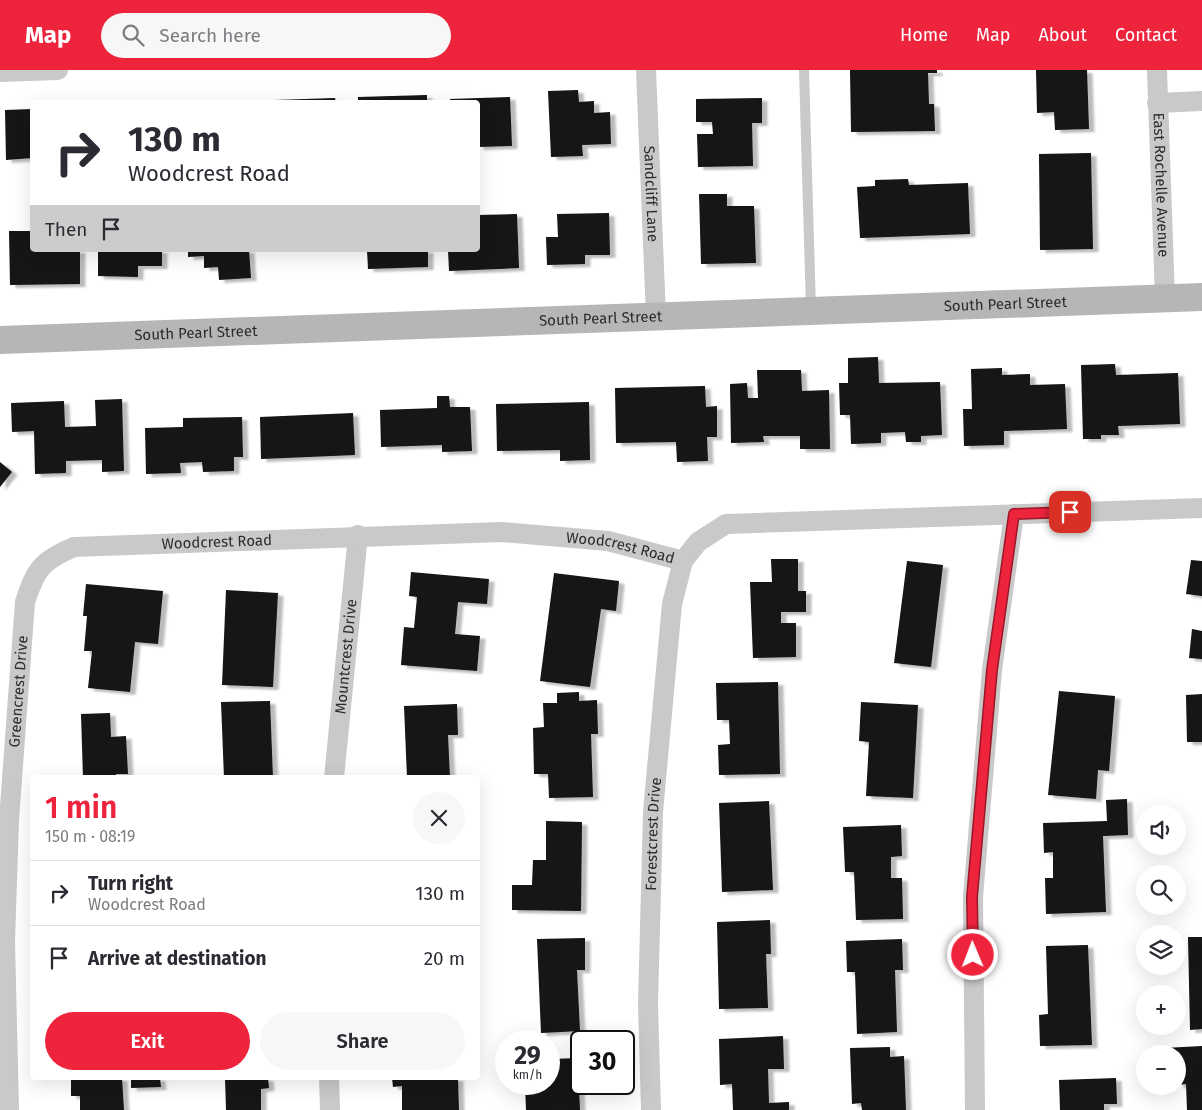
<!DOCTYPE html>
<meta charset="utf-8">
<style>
:root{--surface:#fff;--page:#f7f7f7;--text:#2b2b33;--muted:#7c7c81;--line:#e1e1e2;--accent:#ee233c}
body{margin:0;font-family:"Fira Sans",sans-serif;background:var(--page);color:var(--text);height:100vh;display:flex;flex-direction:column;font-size:19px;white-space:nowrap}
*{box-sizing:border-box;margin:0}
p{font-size:16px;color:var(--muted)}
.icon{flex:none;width:28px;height:28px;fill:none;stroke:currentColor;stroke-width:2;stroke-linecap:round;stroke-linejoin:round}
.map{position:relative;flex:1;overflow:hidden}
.details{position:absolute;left:30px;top:705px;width:450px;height:305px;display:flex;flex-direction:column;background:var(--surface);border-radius:5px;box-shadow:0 5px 20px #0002}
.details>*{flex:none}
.guide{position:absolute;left:30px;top:30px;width:450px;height:152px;border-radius:5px;box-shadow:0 5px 20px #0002;background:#fff;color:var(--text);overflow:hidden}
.buttons{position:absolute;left:1136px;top:735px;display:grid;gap:10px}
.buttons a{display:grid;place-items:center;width:50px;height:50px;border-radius:50%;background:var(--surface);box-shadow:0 5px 20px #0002;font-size:25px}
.speed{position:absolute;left:495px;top:960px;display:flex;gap:10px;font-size:25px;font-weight:700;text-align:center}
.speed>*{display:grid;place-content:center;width:65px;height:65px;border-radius:50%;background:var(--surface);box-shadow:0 5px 20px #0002;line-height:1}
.speed small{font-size:12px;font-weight:400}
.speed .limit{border:2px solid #111;border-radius:8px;background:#fff;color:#111}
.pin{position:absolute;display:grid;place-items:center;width:42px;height:42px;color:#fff;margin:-21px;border-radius:10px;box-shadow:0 2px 8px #0006}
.me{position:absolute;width:55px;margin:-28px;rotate:359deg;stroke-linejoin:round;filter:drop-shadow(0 0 4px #0008)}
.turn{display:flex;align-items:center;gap:18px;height:105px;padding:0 15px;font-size:22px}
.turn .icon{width:65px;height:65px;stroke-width:2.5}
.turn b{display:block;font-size:35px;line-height:42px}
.then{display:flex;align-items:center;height:48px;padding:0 15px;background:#0003;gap:10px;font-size:19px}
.round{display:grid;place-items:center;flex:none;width:52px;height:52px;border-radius:26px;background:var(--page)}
.summary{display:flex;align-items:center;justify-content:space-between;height:85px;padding:0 15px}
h1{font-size:30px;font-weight:600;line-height:38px;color:var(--accent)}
.button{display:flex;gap:10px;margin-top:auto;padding:10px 15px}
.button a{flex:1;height:58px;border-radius:30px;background:var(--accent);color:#fff;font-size:20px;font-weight:600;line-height:58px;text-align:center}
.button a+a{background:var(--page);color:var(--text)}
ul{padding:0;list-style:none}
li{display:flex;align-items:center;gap:15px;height:65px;padding:0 15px;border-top:1px solid var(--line)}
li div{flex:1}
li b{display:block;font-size:19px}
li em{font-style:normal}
header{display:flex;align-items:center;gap:30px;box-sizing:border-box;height:70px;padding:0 25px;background:var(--accent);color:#fff}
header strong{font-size:24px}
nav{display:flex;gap:28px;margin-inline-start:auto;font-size:18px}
.search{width:350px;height:45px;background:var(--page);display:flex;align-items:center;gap:12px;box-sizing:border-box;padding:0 18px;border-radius:28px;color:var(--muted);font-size:19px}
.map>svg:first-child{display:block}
</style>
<header>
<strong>Map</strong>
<div class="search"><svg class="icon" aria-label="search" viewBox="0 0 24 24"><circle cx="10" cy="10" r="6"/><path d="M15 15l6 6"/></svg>Search here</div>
<nav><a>Home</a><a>Map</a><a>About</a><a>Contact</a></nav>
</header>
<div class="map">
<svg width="1202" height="1040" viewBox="0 0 1202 1040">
<defs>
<filter id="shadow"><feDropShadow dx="5.5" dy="3" stdDeviation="1" flood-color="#0004"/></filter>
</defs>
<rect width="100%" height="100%" fill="#fff"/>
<g fill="#131313" filter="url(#shadow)">
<path d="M850,0H937V3H928L929,34H934L935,61L851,62Z"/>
<path d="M1036,0H1087L1089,59L1055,60L1054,42L1037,43Z"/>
<path d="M578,20L579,32L594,31V43L610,42L611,74L582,75L583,86L551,87L548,21Z"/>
<path d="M427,25V32H358V27Z"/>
<path d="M510,27L512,76L478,77V32H450V29Z"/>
<path d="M335,28L336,32H275V30Z"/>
<path d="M762,28V53H752L753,96L698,97L697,64H713L712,52H696V29Z"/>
<path d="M32,39V88L6,90L5,40Z"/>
<path d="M1091,83L1093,179L1040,180L1039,84Z"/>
<path d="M908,109L909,115L968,113L970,164L860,168L857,117L875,116V110Z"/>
<path d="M699,124H727V136H754L756,193L701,194Z"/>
<path d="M609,143L610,185H585V194L547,195L546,167H558L557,144Z"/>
<path d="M517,144L519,198L449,201L448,180H478V145Z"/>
<path d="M9,161H32V180H80V214L10,215Z"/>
<path d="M98,180H162V196H138V207L98,206Z"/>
<path d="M188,180H249L251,208L219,210L218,197L204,198V186L188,187Z"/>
<path d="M367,180H428V197L368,199Z"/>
<path d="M878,287L879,313L940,312L942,365L921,366V372H906L905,362L881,363V373L851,374L850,345H840L839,313H848V288Z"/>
<path d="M1115,294L1116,305L1178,303L1180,354L1118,356L1119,365H1101V369H1083L1081,295Z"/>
<path d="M1002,298V305L1030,304V315L1065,314L1067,359L1004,361V375L964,376L963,339H972L971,299Z"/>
<path d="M757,300H801L802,321L829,320L830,379H800V366H763L764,372L731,373L730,314L747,313L748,328H758Z"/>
<path d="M705,316L706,337L717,336V367H707L708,391L677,392L676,372L616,373L615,318Z"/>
<path d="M437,326H449L450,337H470L472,381L442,382V375L381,377L380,340L437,338Z"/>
<path d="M122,329L124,401L102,402V390L66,391V403L35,404L34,361L12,362L11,333L64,331L65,357L96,356L95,330Z"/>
<path d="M589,332L590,390L560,391V380L497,381L496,334Z"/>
<path d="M353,343L355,385L261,389L260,347Z"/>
<path d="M242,347L243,387H234V401L203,402L202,392L180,393L181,403L146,404L145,358L183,357V348Z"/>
<path d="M0,392L12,402L0,417Z"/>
<path d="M771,489H798V521H806V542H781V553H796V587L753,588L750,512H772Z"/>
<path d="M1191,490L1202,491V526L1186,524Z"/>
<path d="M907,491L943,495L931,597L894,593Z"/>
<path d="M411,502L489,509L487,534L458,532L455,564L480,566L477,601L401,595L404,557L414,558L417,527L409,526Z"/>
<path d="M554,503L619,511L616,541L601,539L590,617L540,611Z"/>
<path d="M86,514L163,521L158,574L135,572L130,622L88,618L92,581H84L87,546H83Z"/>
<path d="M226,520L278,523L273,617L222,615Z"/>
<path d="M1192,559L1202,561V589L1189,588Z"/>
<path d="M778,612L780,704L719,705L718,675L730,674L729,650H717L716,613Z"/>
<path d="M1059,621L1115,626L1109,701L1098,700L1096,729L1048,725Z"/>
<path d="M579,622V631L597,630L598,664H591L593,727L549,728L548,704H534L533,658L544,657L543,633H557V623Z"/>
<path d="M1202,624V672H1187L1186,625Z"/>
<path d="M270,631L273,708H224L221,632Z"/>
<path d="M861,632L918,635L913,728L866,726L869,672L859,671Z"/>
<path d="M457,634L458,665H448L450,708H407L404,636Z"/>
<path d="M110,643L111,667L126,666L128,704H116V708H83L81,644Z"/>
<path d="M1127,729L1128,765L1103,766L1106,842L1046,844L1045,808H1053V782L1044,783L1043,753L1107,751L1106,730Z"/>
<path d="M769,731L773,820L722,822L719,733Z"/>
<path d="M546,751L582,752L581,841L512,840V815H532L533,790H546Z"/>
<path d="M901,755L902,786L891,787V808H902L903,849L856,850L854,802H845L843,757Z"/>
<path d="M770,850L771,884H766L768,938L719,939L717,852Z"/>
<path d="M1188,867H1202V959L1190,960Z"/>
<path d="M585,868V900H577L580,961L541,963L537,869Z"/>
<path d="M902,869L903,900H895L897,962L857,964L855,902H847L846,871Z"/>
<path d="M1088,875L1092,975L1040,976L1039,945L1048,944L1046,876Z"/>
<path d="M783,966L784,999H768L769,1033L789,1032V1040H733L732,1014L720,1015L719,969Z"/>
<path d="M1202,976V1040H1187L1186,1014L1178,1015V984H1165L1164,978Z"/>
<path d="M890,977V987L904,986L906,1040H862L861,1033L852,1034L850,978Z"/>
<path d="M581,988V1014H586V1018H579L580,1040H526L525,1014H549V989Z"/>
<path d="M71,1008H122L124,1040H80V1026H71Z"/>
<path d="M131,1008H160L161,1017L131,1018Z"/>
<path d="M225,1008H268L269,1018L261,1019V1040H226Z"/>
<path d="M392,1008H458L459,1040H402V1016L393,1017Z"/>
<path d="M1116,1008L1117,1034H1104V1040H1060L1059,1010Z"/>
</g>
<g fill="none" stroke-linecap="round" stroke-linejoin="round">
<path stroke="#c9c9c9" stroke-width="10" d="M804,0L811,239"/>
<g stroke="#c9c9c9" stroke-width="20">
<path id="s1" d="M646,0L656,247"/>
<path id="s2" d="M1157,0L1165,229"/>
<path d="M0,2L58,0"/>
<path d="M1157,33L1202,31"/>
<path id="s3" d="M334,708L358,465"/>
<path d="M329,1008L330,1040"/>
<path id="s4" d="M9,1040L5,872L9,750L25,532C36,499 41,491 74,477L501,462L608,471L683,491L698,472L726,454L1202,438"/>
<path id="s5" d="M651,1040L648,934L653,742L672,534L683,491"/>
<path d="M975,1040L973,827L992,600L1014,444"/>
</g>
<path stroke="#b6b6b6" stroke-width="28" id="s6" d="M0,270L1202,227"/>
</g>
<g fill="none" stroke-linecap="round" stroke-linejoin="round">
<defs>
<path id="route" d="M973,885L972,827L992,600L1014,444L1070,442"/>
</defs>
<use href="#route" stroke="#9b1727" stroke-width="12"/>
<use href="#route" stroke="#ee233c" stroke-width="9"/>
</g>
<g text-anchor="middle" stroke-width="5" stroke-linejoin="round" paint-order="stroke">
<g font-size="15" fill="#2c2c2c" stroke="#fff">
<text dy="5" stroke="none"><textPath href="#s2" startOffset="115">East Rochelle Avenue</textPath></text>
<text dy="5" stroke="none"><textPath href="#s1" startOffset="124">Sandcliff Lane</textPath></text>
<text dy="5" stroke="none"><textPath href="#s6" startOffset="1006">South Pearl Street</textPath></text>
<text dy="5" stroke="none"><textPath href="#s6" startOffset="601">South Pearl Street</textPath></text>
<text dy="5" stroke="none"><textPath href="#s6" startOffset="196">South Pearl Street</textPath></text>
<text dy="5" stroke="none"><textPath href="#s4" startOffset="729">Woodcrest Road</textPath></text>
<text dy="5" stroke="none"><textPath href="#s4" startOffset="1134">Woodcrest Road</textPath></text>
<text dy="5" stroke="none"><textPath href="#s3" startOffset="122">Mountcrest Drive</textPath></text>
<text dy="5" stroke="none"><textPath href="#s4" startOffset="419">Greencrest Drive</textPath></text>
<text dy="5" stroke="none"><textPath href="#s5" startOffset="276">Forestcrest Drive</textPath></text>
</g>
</g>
</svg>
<div class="buttons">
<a><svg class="icon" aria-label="sound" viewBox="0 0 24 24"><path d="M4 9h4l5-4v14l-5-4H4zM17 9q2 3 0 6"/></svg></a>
<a><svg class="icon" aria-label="search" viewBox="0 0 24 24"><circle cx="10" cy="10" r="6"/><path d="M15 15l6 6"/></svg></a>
<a><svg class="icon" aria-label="layers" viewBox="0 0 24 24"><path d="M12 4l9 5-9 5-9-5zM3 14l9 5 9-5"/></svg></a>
<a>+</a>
<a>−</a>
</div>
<div class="speed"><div>29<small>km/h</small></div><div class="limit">30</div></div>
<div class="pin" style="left:1070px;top:442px;background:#d93025"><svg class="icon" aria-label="arrive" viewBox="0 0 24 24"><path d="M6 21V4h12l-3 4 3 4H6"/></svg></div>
<svg class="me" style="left:973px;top:885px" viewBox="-20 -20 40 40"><circle r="17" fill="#ee233c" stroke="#fff" stroke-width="3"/><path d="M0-11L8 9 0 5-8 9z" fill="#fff"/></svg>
<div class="guide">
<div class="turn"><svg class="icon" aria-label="right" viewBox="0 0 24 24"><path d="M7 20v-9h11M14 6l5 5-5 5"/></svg><div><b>130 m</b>Woodcrest Road</div></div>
<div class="then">Then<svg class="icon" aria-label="arrive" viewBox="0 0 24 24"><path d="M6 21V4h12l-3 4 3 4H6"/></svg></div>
</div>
<section class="details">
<div class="summary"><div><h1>1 min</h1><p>150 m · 08:19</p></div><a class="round"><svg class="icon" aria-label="close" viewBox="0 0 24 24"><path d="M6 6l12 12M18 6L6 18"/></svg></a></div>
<ul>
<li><svg class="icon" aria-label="right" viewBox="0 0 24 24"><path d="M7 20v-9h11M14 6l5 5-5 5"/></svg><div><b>Turn right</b><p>Woodcrest Road</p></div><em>130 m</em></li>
<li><svg class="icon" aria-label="arrive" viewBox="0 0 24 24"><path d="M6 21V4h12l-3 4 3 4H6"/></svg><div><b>Arrive at destination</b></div><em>20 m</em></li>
</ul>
<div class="button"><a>Exit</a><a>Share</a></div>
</section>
</div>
